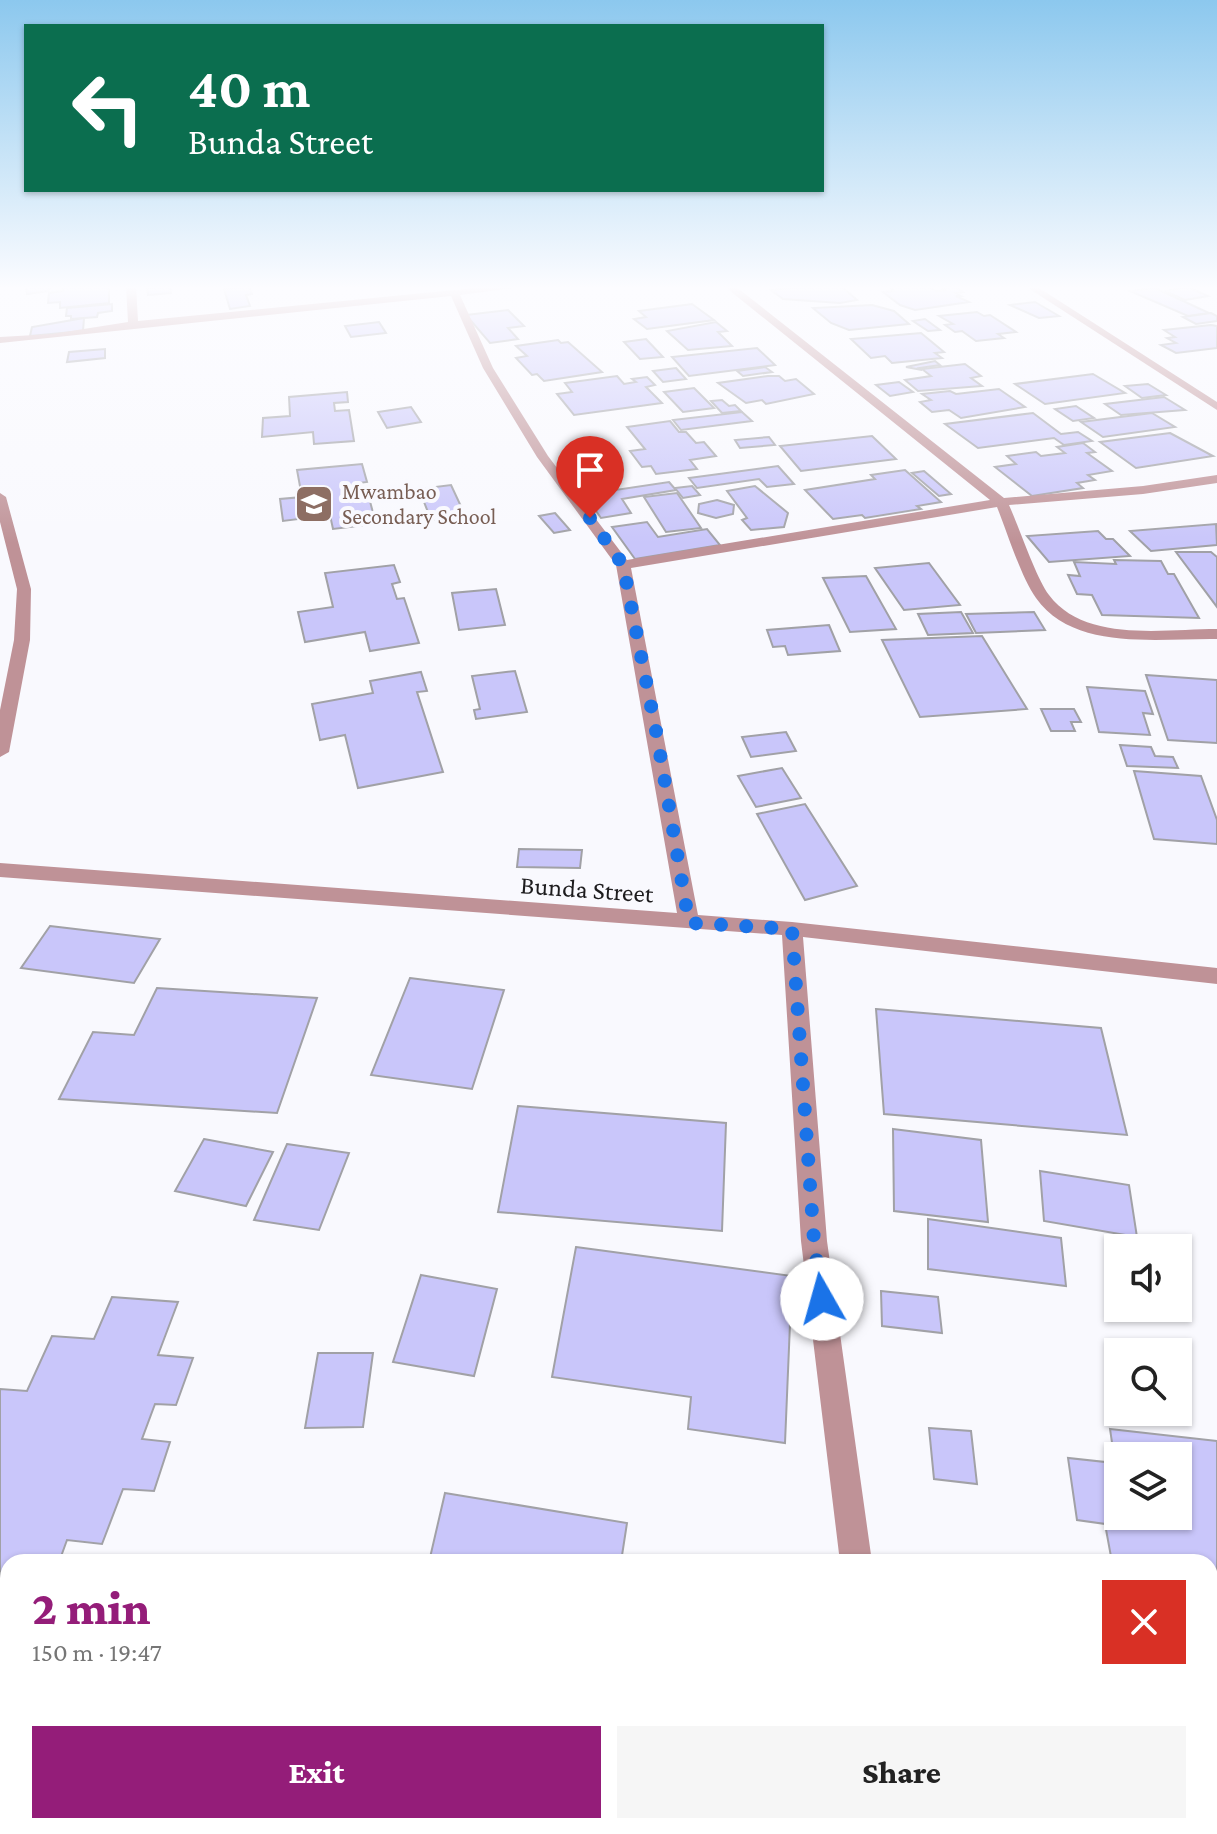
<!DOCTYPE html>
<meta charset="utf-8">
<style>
:root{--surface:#fff;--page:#f6f6f6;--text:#222;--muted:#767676;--accent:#941d79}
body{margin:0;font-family:"Crimson Pro",serif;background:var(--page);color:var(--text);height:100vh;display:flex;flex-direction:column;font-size:30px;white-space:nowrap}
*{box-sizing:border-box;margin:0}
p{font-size:26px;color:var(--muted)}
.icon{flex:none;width:44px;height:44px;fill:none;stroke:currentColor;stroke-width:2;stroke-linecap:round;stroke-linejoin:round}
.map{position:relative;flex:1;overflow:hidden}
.details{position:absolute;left:0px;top:1554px;width:1218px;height:280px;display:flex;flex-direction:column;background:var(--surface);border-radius:24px 24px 0 0;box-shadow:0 2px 6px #0004}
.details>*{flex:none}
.hud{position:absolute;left:24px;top:24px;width:800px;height:168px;border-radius:0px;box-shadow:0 2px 6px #0004;background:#0b6e4f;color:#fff;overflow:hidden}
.buttons{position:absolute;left:1104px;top:1234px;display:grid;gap:16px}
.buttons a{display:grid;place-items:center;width:88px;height:88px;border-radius:0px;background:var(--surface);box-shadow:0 2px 6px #0004;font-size:40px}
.pin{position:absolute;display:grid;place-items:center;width:68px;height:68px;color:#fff;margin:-82px -34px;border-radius:50% 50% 50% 0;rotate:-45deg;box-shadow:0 0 8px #0007}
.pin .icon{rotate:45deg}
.me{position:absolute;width:88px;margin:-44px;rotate:353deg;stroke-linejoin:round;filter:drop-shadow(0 0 6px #0008)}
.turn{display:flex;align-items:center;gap:28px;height:168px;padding:0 32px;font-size:36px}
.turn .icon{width:104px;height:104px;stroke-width:2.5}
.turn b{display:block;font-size:56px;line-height:68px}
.round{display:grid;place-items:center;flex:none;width:84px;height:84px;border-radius:0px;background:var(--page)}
.summary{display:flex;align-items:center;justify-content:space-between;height:136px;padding:0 32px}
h1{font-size:48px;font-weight:800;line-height:60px;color:var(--accent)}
.cta{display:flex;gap:16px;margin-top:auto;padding:16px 32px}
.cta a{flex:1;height:92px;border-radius:0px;background:var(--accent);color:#fff;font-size:32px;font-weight:800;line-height:92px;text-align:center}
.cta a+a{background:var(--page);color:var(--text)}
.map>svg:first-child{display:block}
</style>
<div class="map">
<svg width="1217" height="1834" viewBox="0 0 1217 1834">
<rect width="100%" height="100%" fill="#f9f9fe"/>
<g fill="#c9c6fa" stroke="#a1a1a6" stroke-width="2" fill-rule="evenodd">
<path d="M51,286L48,291L27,294L26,287Z"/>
<path d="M63,286H109V303L60,308V302L48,303L49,293L63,291Z"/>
<path d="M170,286L171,293L148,295L147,288Z"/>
<path d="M249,286L252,294L246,295L250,306L230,309L224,289Z"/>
<path d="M812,286H841L857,300L840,303L783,299L771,290Z"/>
<path d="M888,286H928L936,291L945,290L939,286H955L963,292L956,293L961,296H956L969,302L915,310L900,305L883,292L894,291Z"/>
<path d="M1188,287L1208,296L1185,300L1165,291Z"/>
<path d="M1155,288L1209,313L1188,316L1130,291Z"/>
<path d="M1035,302L1059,316L1039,318L1010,305Z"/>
<path d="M112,304V311L98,313L97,317L71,319V316H66L67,308Z"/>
<path d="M692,304L714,320L647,329L634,319L646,317L639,311Z"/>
<path d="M872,305L894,311L909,324L849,330L831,323L813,308Z"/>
<path d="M508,310L524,326L508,328L518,339L490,343L466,315Z"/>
<path d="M977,312L984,316L990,315L1016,332L998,334L1004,338L976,341L962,331L955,332L945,325L953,324L939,316Z"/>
<path d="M1211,313L1217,316V321L1196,324L1183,317Z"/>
<path d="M84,318L83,331L30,336L32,327Z"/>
<path d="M925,319L940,330L928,331L913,321Z"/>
<path d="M379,322L386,333L351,337L345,326Z"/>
<path d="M716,322L727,331L718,332L732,346L688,350L667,331Z"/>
<path d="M1211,325L1217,326V348L1176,353L1161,345L1176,343L1167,338L1175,337L1164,330Z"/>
<path d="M921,333L944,352L935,353L942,358L892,363L885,356L871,358L851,339Z"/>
<path d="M646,339L663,357L640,359L624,342Z"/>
<path d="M558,340L561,343L568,342L602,372L544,381L537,374L532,375L516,358L527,356L516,346Z"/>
<path d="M757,348L775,365L689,376L672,357Z"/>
<path d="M105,349V358L67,362L69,352Z"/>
<path d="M935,361L940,365L919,368L922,370L906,367Z"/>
<path d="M965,364L981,376L971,378L982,386L918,391L905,380L931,376L922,369Z"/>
<path d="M765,367L772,372L743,376L737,371Z"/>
<path d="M676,368L686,379L663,382L653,371Z"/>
<path d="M1093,374L1125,393L1045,404L1015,384Z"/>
<path d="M617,376L624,384L636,382L632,379L647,377L655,385L646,387L662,403L574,415L557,394L572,392L565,383Z"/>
<path d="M768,376H779L785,381L796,379L814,394L766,404L762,400L746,403L718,383Z"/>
<path d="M899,382L913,392L890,396L876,385Z"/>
<path d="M1148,384L1166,395L1142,398L1125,386Z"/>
<path d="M694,388L714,408L683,412L664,392Z"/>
<path d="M999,389L1025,407L961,418L949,410L932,412L920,402L931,400L922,394L950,391L956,394Z"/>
<path d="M347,392L348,402L334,403L335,411L349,410L354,441L314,444L313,432L262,437L263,418L290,416L289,397Z"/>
<path d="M1164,397L1185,410L1121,415L1105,404Z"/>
<path d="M722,400L729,406L735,405L741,411L722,413L711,401Z"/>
<path d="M1076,406L1094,418L1073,421L1055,409Z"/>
<path d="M411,407L421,422L387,428L378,412Z"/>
<path d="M742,412L752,421L681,430L673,420Z"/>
<path d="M1033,413L1061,434L1078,432L1092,441L1064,445L1054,438L978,448L945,424Z"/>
<path d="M1152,413L1175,427L1103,437L1081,422Z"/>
<path d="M670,421L679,432H686L696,443L704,442L716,456L690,460L697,469L656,474L651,466L642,467L630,451L645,449L627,427Z"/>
<path d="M1170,433L1213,456L1136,468L1100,442Z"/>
<path d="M872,436L896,459L801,471L780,446Z"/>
<path d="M769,437L775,445L740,448L735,440Z"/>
<path d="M1083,443L1095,452L1087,453L1112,471L1088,475L1095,480L1077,483L1083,488L1032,496L995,467L1016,464L1007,456L1036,452L1041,456L1065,453L1057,447Z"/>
<path d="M362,464L367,482L358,483L360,491L367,490L376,524L333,529L330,515L283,521L280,499L302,497L297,470Z"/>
<path d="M778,466L794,484L767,487L759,479L697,488L689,478Z"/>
<path d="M905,470L941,502L917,506L921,509L865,518L862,515L833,519L805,490L875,479L871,475Z"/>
<path d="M924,471L951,494L939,496L912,473Z"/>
<path d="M669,482L676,490L622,499L631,513L601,518L582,491L606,488L609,491Z"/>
<path d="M451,485L465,515L431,520L419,489Z"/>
<path d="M692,486L700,495L683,498L675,488Z"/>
<path d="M755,486L788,513L784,527L751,530L742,520L747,518L727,491Z"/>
<path d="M677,493L701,528L666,532L644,497Z"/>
<path d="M717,500L734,505L733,514L716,518L698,513L699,504Z"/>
<path d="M555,513L570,530L554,533L539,516Z"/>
<path d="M647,522L658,537L707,529L720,545L635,559L612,527Z"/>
<path d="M1216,524L1217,545L1151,551L1130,531Z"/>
<path d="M1098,531L1106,539H1113L1130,556L1049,562L1027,536Z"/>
<path d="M1176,552H1211L1217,557V607Z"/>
<path d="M1114,560L1161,561L1168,574H1174L1199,618L1102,615L1092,595L1077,594L1068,575L1080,576L1074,562L1116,564Z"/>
<path d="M929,563L960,605L904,610L875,568Z"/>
<path d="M394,565L400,582L392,584L397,599L404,598L419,643L370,651L365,632L305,642L298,612L333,607L325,573Z"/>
<path d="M866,576L896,629L850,632L823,578Z"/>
<path d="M496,589L505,625L459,630L452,593Z"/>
<path d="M961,612L973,633L928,635L918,614Z"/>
<path d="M1034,612L1045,630L976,633L966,614Z"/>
<path d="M829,625L840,651L788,655L785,646L773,647L767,630Z"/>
<path d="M982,636L1027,709L920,717L882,640Z"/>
<path d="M515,671L527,712L476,719L474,710L480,709L472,676Z"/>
<path d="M421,672L427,691L417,692L443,772L358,788L345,735L320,740L312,704L373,693L370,681Z"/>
<path d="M1146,675L1217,680V743L1168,740Z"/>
<path d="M1087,687L1145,691L1153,714L1143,713L1150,735L1099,732Z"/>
<path d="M1041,709H1074L1081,722H1071L1075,731H1051Z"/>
<path d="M786,732L796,751L751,757L742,737Z"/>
<path d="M1120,745L1151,747L1155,756L1173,757L1178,768L1127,766Z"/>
<path d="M782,768L801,798L756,807L738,776Z"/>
<path d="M1134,771L1201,776L1217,820V844L1154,839Z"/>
<path d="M805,804L857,886L805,900L757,814Z"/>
<path d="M519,849L582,850L580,868L517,867Z"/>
<path d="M50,926L160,939L134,983L21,968Z"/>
<path d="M410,978L504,990L472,1089L371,1075Z"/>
<path d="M157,988L317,998L277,1113L59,1099L93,1032L134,1035Z"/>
<path d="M876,1009L1101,1028L1127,1135L884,1114Z"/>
<path d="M518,1106L726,1123L722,1231L498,1212Z"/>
<path d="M893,1129L981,1140L988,1222L894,1211Z"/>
<path d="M204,1139L273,1152L246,1206L175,1191Z"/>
<path d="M287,1144L349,1153L319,1230L254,1220Z"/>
<path d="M1040,1171L1129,1185L1137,1237L1044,1221Z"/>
<path d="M928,1219L1061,1238L1066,1286L928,1269Z"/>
<path d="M576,1247L792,1276L785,1443L688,1429L691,1397L552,1377Z"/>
<path d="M421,1275L497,1289L474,1376L393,1362Z"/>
<path d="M881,1291L938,1297L942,1333L882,1326Z"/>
<path d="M112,1297L178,1302L158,1355L193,1358L176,1405L155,1404L142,1439L170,1442L154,1491L123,1489L102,1544L67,1540L59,1562H8V1587L0,1586V1389L27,1391L52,1336L94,1339Z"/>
<path d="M318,1353H373L363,1427L305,1428Z"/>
<path d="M929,1428L971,1431L977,1484L934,1479Z"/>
<path d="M1110,1429L1217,1441V1616L1210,1615V1562H1112L1105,1524L1077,1520L1068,1458L1115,1463ZM1118,1456H1178V1516H1118Z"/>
<path d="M445,1493L627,1523L621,1562H429Z"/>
<path d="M1210,1649L1217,1650V1751L1210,1750Z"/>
<path d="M0,1666L8,1667V1807L0,1805Z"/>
</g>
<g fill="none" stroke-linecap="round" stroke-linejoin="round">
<g fill="#bf9297" fill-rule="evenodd">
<path d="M126,286H136L138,321L495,286H530L460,295L493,368L548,456L627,560L990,500L724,286H735L1004,498L1143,486L1217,475V483L1143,494L1009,505C1019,527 1036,578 1049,595C1085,643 1164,629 1217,629V639C1160,638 1074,652 1036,598C1021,577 1007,532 997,507L631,568L698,915L792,922L1217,968V984L803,937L827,1241L872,1562H840L801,1241L782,935L0,877V863L677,913L616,565L537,457L483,368L451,296L0,343V337L52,334L128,322Z"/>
<path d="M1025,286H1036L1217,402V410Z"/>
<path d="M0,493L6,497L31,589L30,640L9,752L0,757V710L14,640L17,589L0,522Z"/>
<rect x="865" y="1826" width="36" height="8"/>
</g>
</g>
<linearGradient id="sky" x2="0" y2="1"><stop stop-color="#8cc8ee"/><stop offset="0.53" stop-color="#fcfcff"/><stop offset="1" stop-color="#fcfcff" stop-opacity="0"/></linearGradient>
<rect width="1217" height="543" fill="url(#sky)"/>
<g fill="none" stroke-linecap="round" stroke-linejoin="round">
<path stroke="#1a73e8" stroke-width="14" stroke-dasharray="0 25.2" d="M590,518L623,565L657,736L689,923L792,929L814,1241L822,1299"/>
</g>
<defs>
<symbol id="school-square" viewBox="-11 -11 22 22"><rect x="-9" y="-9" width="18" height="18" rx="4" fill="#8d6e63" stroke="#f9f9fe"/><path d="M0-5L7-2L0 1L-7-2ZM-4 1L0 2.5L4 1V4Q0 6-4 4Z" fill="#fff"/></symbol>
</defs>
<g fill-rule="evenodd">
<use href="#school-square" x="292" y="482" width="44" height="44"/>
</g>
<g text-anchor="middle" stroke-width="8" stroke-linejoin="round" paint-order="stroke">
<g font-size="22" fill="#785e54" stroke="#f9f9fe" text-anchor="start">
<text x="342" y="499">Mwambao<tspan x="342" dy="25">Secondary School</tspan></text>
</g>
<g font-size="26" fill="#1d1c1e" stroke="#f9f9fe">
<text transform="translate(587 889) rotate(4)" y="9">Bunda Street</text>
</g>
</g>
</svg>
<div class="buttons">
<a><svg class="icon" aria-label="sound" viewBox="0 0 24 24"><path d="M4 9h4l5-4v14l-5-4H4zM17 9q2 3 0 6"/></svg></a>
<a><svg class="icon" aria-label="search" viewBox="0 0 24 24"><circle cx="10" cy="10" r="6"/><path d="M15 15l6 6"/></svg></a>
<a><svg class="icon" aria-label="layers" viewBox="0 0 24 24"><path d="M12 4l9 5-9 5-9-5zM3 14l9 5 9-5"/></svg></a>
</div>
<div class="pin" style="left:590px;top:518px;background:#d93025"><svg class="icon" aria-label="arrive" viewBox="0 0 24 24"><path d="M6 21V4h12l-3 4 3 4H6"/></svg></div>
<svg class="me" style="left:822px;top:1299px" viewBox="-20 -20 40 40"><circle r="19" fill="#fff"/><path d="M0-13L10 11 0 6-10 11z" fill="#1a73e8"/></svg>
<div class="hud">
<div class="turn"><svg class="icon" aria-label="left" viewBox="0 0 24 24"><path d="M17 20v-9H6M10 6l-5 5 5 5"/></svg><div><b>40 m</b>Bunda Street</div></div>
</div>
<section class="details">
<div class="summary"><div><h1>2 min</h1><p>150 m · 19:47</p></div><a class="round" style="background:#d93025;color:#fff"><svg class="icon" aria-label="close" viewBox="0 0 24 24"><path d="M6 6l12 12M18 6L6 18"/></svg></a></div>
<div class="cta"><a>Exit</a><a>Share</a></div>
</section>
</div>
